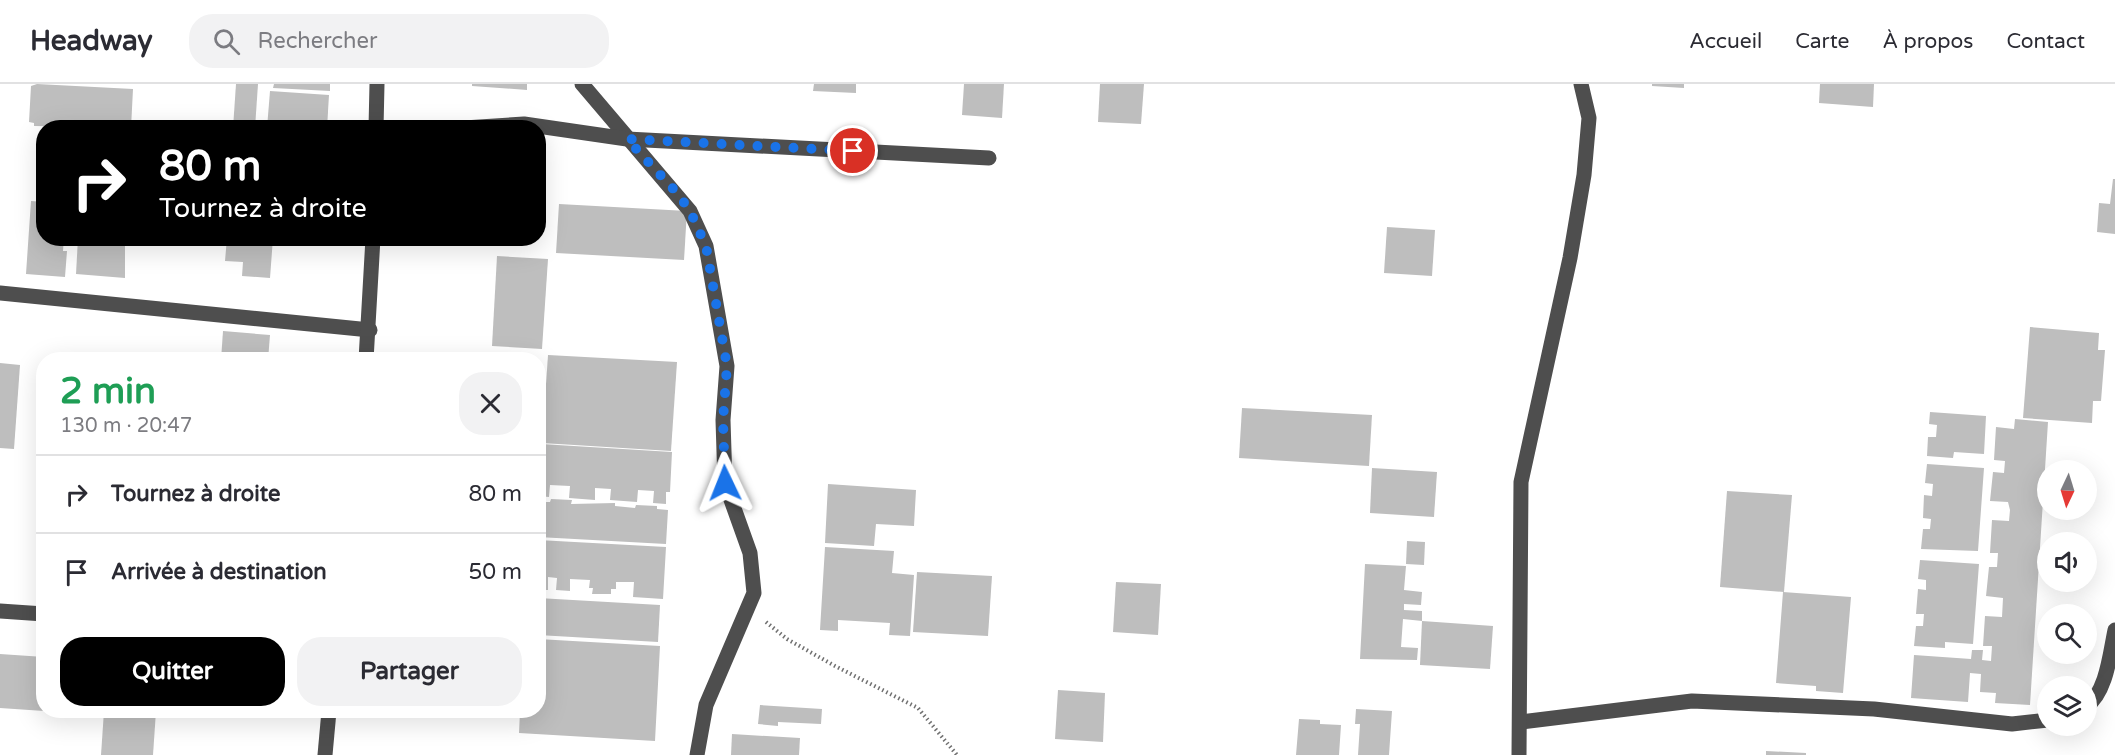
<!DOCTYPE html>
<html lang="fr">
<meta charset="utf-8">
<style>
:root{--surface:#fff;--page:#f2f2f3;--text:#2b2b33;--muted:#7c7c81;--line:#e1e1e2;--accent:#000}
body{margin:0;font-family:"Varela Round",sans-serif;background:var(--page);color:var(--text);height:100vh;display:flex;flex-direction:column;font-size:22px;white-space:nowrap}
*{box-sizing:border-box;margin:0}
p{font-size:20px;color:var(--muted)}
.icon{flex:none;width:33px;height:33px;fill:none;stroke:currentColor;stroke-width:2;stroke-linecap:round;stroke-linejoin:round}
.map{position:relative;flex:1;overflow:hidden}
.sheet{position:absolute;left:36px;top:268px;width:510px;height:366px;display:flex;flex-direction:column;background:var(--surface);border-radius:24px;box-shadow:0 6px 24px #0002}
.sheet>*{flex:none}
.banner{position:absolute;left:36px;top:36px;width:510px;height:126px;border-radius:24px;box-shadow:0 6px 24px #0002;background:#000;color:#fff;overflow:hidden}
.needle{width:39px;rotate:184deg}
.controls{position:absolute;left:2037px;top:376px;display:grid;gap:12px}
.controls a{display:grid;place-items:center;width:60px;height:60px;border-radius:50%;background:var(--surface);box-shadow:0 6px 24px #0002;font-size:30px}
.pin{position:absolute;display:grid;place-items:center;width:51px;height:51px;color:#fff;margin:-26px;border:3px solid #fff;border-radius:50%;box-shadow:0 2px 6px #0007}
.me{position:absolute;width:66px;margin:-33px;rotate:358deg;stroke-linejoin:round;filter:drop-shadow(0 0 4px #0008)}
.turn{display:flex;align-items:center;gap:21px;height:126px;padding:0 24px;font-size:27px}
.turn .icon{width:78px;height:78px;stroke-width:2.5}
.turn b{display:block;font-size:42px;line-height:51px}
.round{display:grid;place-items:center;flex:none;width:63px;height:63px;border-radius:24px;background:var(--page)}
.headline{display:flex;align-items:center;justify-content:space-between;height:102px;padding:0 24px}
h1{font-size:36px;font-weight:700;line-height:45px;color:#1e9e55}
.button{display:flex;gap:12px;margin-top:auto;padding:12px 24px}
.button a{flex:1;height:69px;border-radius:24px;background:var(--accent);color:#fff;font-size:24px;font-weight:700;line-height:69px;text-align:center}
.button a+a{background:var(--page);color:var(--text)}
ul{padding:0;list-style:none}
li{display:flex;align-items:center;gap:18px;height:78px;padding:0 24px;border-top:2px solid var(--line)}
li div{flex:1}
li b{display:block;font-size:22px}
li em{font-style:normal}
header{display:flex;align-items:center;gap:36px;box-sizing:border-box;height:84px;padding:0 30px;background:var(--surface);border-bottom:2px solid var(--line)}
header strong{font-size:28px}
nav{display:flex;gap:33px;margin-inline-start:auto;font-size:21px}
.search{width:420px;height:54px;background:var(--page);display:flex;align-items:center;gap:15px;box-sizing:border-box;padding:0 21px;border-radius:24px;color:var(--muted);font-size:22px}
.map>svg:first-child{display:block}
</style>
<header>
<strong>Headway</strong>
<div class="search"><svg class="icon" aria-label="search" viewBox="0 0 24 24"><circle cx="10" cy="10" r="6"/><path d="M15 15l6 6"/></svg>Rechercher</div>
<nav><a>Accueil</a><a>Carte</a><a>À propos</a><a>Contact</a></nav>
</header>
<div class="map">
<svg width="2115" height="671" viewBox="0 0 2115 671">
<rect width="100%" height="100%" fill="#fff"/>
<g fill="#bebebe">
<path d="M37,0L133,5L131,44L34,42V39L29,38L31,2Z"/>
<path d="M236,0H258L255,44H233Z"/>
<path d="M274,0H330V7L273,4Z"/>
<path d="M472,0H527V6L472,2Z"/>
<path d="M814,0H856V9L813,7Z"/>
<path d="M964,0H1004L1002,34L962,31Z"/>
<path d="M1100,0H1144L1141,40L1098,38Z"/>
<path d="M1652,0H1684V4L1652,2Z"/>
<path d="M1820,0H1874L1873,23L1819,19Z"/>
<path d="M270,7L329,11L327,44H267Z"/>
<path d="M2113,95H2115V150L2097,148L2099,119L2110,120Z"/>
<path d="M31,117L44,118V154H64L63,167H67L65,193L26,190Z"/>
<path d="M559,120L687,127L684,176L556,169Z"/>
<path d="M1387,143L1435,146L1432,192L1384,189Z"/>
<path d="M78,154H125V194L76,190Z"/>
<path d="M227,154H273L270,194L242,192L243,178L225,177Z"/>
<path d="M497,172L548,175L542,265L492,262Z"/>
<path d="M2030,243L2099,249L2098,266H2105L2101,317H2093L2092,339L2023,334Z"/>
<path d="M223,247L270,251L268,276H221Z"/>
<path d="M548,271L677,278L671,367L542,359Z"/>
<path d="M0,279L20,281L14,365L0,364Z"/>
<path d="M1242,324L1372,331L1369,382L1239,374Z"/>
<path d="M1930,328L1986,332L1984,370L1954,368L1953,374L1927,372L1928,353H1936L1937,341L1929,340Z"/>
<path d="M2015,335L2048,338L2030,621L1995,619L1996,609L1980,608L1981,590L1970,589L1968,618L1911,614L1914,571L1971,575L1972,566H1983L1982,576L1991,577L1992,562H1983L1985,532L2002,533L2003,514L1986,512L1989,483H1997L1998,469H1990L1992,436L2009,437L2010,426L2008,418L1990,417L1993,388L2004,389L2005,377L1994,376L1996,343L2014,345Z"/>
<path d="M541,360L672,368L670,408H666V420L653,419L654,407L638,406L637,418L610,416L611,405L595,404V416L569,414L570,402L550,401L549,413L538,412Z"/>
<path d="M1927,380L1984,384L1978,467L1921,465L1923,445H1930L1931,435L1923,434L1924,411L1932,412L1933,400L1925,399Z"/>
<path d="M1372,384L1437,388L1434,433L1370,429Z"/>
<path d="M828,400L916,406L914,442L876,440L874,462L825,459Z"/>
<path d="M1727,407L1792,411L1784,508L1720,503Z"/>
<path d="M551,415L572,416L571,420L615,419V422L635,424L636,421L657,422V425L668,426L666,460L538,453V418H550Z"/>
<path d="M538,456L666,463L663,515L633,513L634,498H616V505H611V510H592L593,504H589L590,496L570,495V507L556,506L557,494L548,493V506H538Z"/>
<path d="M1407,457L1425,458L1424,481L1406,480Z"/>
<path d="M825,463L894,467L892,489L914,491L910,552L889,551L890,539L838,536V547L820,546Z"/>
<path d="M1920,476L1979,480L1973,560L1945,558V564L1914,562L1916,542H1923L1924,530H1916L1918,505L1926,506V496L1918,495Z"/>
<path d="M1365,480L1406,482L1404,506L1422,508L1421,521L1404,520V526L1422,527V537L1403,535L1401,563L1418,564L1417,576L1360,575Z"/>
<path d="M917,488L992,492L988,552L913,548Z"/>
<path d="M1116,498L1161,500L1158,551L1113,548Z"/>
<path d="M1783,508L1851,513L1843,609L1816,607V602L1776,599Z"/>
<path d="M538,514L660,521L658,558L538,551Z"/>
<path d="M1422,537L1493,542L1490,585L1420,581Z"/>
<path d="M538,555L660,562L655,657L519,649L520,627H538Z"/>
<path d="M0,570L44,573V627L0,624Z"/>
<path d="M1058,606L1105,609L1103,658L1055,655Z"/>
<path d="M760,621L822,625L821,640L778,638V642L758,640Z"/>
<path d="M1356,625L1392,627L1389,671H1358L1360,640H1355Z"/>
<path d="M71,627H99L98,631L71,629Z"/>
<path d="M104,627H156L153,671H101Z"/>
<path d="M1299,635L1320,636V640L1341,641L1339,671H1296Z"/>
<path d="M732,650L800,654L799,671H731Z"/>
<path d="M1766,667L1806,669V671H1766Z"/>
</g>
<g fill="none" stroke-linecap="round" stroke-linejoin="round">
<path stroke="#707070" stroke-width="4" stroke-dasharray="1.5 3" stroke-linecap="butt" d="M766,538L787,555L835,582L918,624L957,671"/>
<g stroke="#4e4e4e" stroke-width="15">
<path d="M582,0L690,127L706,162L727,282L723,336L725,399L750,469L754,509L706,621L697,671"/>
<path d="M376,44L377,0"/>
<path d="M464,44L524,40L627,55L989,74"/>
<path d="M0,209L370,246"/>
<path d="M366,276L373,154"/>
<path d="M0,527L44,530"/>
<path d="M2086,623C2107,608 2110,569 2115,546"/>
<path d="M1521,638L1692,617L1874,625L2012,640L2048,636"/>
<path d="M325,671L329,627"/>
<path d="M1519,671L1521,398L1570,174L1584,91L1589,34L1581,0"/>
</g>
</g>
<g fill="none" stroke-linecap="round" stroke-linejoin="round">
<path stroke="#1a73e8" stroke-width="10" stroke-dasharray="0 18" d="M725,399L723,336L727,282L706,162L690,127L678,110L627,55L853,67"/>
</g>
</svg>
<div class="controls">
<a><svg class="needle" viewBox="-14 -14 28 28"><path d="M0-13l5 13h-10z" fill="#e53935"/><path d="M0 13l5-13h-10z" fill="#7c7c81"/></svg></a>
<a><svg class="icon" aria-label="sound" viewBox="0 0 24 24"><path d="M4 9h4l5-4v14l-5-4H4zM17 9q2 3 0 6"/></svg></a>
<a><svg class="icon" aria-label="search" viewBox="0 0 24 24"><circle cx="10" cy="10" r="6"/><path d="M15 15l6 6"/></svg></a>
<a><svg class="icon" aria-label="layers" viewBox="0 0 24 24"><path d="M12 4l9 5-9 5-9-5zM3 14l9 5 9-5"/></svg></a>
</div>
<div class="pin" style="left:853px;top:67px;background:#d93025"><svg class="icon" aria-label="arrive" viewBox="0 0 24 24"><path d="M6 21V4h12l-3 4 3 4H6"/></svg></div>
<svg class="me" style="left:725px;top:399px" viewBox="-20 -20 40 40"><path d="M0-17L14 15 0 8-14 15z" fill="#1a73e8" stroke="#fff" stroke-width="4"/></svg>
<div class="banner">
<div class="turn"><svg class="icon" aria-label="right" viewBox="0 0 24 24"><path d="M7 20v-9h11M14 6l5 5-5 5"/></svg><div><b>80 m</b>Tournez à droite</div></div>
</div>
<section class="sheet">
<div class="headline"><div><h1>2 min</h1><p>130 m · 20:47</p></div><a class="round"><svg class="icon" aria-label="close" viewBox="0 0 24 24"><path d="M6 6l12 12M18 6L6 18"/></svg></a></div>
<ul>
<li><svg class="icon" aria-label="right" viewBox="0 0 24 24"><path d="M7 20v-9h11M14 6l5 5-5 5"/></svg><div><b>Tournez à droite</b></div><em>80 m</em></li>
<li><svg class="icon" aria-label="arrive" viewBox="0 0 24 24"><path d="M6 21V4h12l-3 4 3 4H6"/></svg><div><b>Arrivée à destination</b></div><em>50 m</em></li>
</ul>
<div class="button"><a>Quitter</a><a>Partager</a></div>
</section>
</div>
